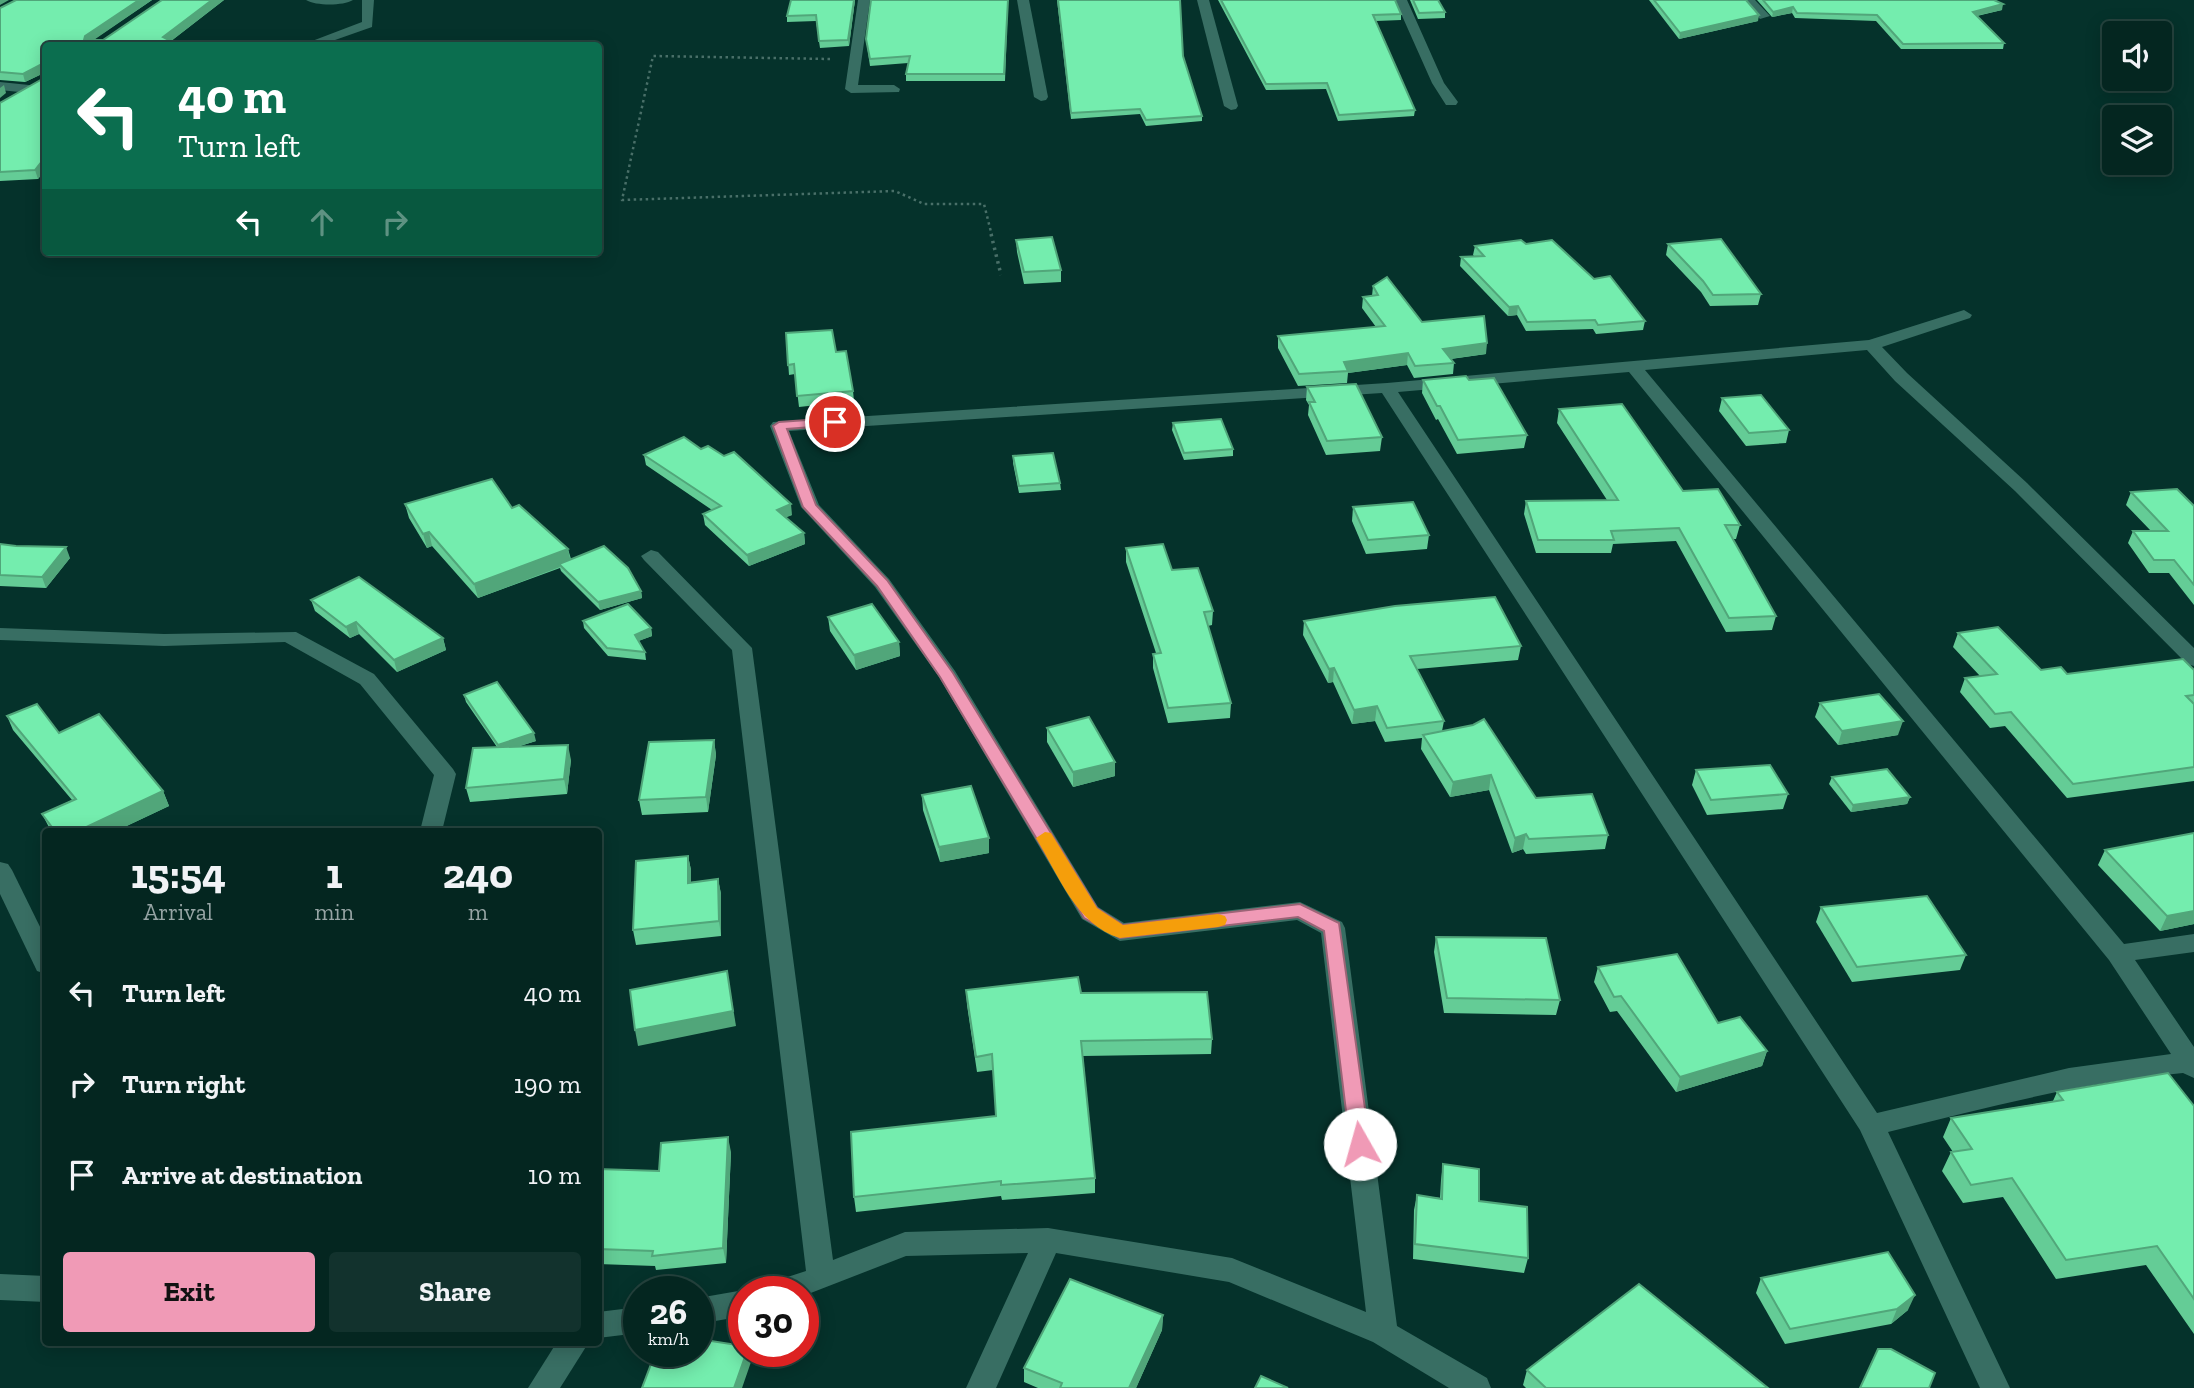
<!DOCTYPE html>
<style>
:root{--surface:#042620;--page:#12322d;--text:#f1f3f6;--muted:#97a5a5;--line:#25433e;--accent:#f09ab6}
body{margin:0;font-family:"Zilla Slab",serif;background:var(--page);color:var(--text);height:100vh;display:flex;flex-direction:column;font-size:26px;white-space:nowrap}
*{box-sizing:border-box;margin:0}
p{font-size:23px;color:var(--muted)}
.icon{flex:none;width:38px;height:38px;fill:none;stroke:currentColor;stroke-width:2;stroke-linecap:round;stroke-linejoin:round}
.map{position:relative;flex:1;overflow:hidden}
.side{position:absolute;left:42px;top:828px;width:560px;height:518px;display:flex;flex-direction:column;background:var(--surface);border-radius:7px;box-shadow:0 4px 18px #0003,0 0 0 2px var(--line)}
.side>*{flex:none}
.hud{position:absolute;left:42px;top:42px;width:560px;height:214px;border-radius:7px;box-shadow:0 4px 18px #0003,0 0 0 2px var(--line);background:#0b6e4f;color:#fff;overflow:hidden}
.fabs{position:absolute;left:2102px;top:21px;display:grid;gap:14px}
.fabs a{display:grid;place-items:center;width:70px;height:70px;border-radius:7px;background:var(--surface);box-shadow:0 4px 18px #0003,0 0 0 2px var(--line);font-size:35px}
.speed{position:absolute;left:623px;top:1276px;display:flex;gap:14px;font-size:35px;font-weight:700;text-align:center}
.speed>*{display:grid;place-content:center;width:91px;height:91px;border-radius:50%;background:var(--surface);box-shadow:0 4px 18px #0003,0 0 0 2px var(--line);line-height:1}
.speed small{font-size:18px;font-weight:400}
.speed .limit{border:10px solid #d22;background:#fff;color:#111}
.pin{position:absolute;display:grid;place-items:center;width:60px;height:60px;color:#fff;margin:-30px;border:4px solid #fff;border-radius:50%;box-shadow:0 2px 7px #0007}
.me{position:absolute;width:77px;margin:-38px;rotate:353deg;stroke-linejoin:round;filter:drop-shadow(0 0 5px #0008)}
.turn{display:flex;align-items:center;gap:24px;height:147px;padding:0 21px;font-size:32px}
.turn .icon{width:91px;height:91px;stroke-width:2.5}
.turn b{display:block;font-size:49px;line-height:60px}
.lanes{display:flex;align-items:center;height:66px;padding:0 21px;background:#0003;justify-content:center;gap:35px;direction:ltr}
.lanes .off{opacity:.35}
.eta{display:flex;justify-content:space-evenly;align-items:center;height:119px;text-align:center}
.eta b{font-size:42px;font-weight:700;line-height:49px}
.action{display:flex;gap:14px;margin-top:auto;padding:14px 21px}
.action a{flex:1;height:80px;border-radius:7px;background:var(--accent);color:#111;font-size:28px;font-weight:700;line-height:80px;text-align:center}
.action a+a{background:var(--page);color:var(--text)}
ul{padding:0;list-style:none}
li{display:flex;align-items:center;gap:21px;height:91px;padding:0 21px}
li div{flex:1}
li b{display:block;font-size:26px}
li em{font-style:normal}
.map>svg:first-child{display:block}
</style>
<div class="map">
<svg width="2194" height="1388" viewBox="0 0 2194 1388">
<rect width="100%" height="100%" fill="#05322b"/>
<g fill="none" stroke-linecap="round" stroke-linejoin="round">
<path stroke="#496f68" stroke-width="2.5" stroke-dasharray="2.5 3.5" stroke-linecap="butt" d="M830,59L653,56L622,200L895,191L924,204H984L992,236"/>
<path stroke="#496f68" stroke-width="3.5" stroke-dasharray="2.5 4.5" stroke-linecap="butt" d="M991,234L1001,275"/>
<g fill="#386e63" fill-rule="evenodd">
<path d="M306,0H353C343,6 316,6 306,0Z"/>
<path d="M362,0H374L372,27L318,46H299L362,22Z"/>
<path d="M858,0H870L858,85H894L900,89L899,92L851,93L845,89Z"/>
<path d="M1017,0H1029L1048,97L1046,100L1041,101L1034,97Z"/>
<path d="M1197,0H1209L1238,106L1236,109L1231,110L1224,106Z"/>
<path d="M1395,0H1407L1444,83L1458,102L1456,105H1446L1432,83Z"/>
<path d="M1743,0H1755L1770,16L1760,19Z"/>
<path d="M0,82L29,85L35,89L29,93L0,90Z"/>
<path d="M1964,310L1972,315L1970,318L1882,347L1907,373L2027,483L2194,648V666L2187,664L2015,491L1895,381L1867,350L1645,370L2124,944L2194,934V952L2135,960L2194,1047V1078L2183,1073C2082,1082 1985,1108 1888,1132L2010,1388H1980L1860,1130L1382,393L789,431L819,505L889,579L955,671L1098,907L1124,923L1300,902L1342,922L1345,928L1397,1326L1487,1378L1491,1388H1449L1373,1342L1229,1282L1056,1253L996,1388H966L1028,1253L906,1256L803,1296V1292H765L769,1283L806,1271L732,650L644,560L641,556L651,550L658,552L752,648L833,1260L905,1232L1048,1228L1232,1258L1366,1312L1321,933L1297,920L1120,941L1082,919L939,677L875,587L801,507L770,426L773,422L1387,383L1869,340ZM1629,372L2109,960L2171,1054L2069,1068L1877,1113L1398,392Z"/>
<path d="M0,628L164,634L296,632L374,674L453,769L456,774L442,831H420L434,775L360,684L285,642L164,646L0,640Z"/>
<path d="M0,862L8,864L12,870L46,939V974L37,971L0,894Z"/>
<path d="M0,1274L46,1276V1302L0,1300Z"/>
<path d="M744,1290L747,1292H744V1316L698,1324V1298Z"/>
<path d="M639,1307V1333L598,1338V1312Z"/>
<path d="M557,1342H589L560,1388H528Z"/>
</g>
</g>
<g fill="#64cc96">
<path d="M16,0H152L93,40H103L162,0H224L171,41L46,46V169L38,179L0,181V103L44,78V73L25,82L0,80V8Z"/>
<path d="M791,0H855L849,46L820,48L816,21L787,22V16Z"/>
<path d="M1008,0L1005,81H906V74L908,63L870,66L866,39Z"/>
<path d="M1057,0L1183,56L1202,116V121L1146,126L1140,114L1071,119Z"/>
<path d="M1218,0H1395L1401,14V20L1376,21L1415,110L1414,116L1338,121L1326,89L1266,90Z"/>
<path d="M1410,0H1438L1445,12V18L1418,19Z"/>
<path d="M1649,0H1746L1758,21L1679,39Z"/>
<path d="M1757,0H1994L2002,10L1977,16L2004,43L2003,49H1901L1876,21L1795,18L1792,13L1772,17Z"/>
<path d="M1016,240L1061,270V282L1024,284L1017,252Z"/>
<path d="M1526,244L1594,279L1645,321L1643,330L1596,334L1593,329L1526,331L1517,315L1508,316L1460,266L1461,257L1474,256L1473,255L1475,246Z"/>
<path d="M1668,244L1761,294L1758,305L1710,306L1701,292L1666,255Z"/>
<path d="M1373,286L1422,322L1486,354L1451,359L1454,363L1453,374L1414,378L1407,365L1348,373L1347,383L1298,386L1278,348V336L1376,327L1362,308L1363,297L1372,296Z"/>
<path d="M786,333L836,352L853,391L854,401L799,407L795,374L789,375Z"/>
<path d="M1423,380H1469L1527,435L1524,448L1457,454L1438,419L1436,420L1422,393Z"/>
<path d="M1307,387L1382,437L1380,451L1326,455L1308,415L1309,405L1306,400Z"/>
<path d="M1722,398L1789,430L1786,443L1746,446L1719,411Z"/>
<path d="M1559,409L1683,491L1740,525L1736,539H1733L1776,616L1772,630L1726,632L1676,541L1613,544L1611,553H1536L1524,514L1526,501L1607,500L1557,423Z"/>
<path d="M1173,423L1233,449V456L1184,460L1172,430Z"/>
<path d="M644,455L792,515L785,517L804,533L805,544L749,566L705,525L703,514L712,510L646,465Z"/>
<path d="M1013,456L1060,483L1061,490L1019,493L1013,463Z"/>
<path d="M2131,492L2194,506V605L2169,573H2149L2128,543L2133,531H2151L2126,505Z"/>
<path d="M405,504L512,508L568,549L571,559L641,591L642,598L600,610L561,571L560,568L478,598L432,546L427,548L409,518Z"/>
<path d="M1353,507L1429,535L1427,549L1366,554L1352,521Z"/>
<path d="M0,544L16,546L70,558L46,588L0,586Z"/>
<path d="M1126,548L1172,570L1213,611L1212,625L1208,626L1231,703L1230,718L1168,723L1153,668V654L1156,653L1126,562Z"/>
<path d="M311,600L443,638L446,650L397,672L359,634L350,638L315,611Z"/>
<path d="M828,617L899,642L900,656L856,670L830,631Z"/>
<path d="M583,621L651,628L652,636L638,641L645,652L646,660L608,656L584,628Z"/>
<path d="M1304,621L1521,646L1518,660L1417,669L1444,721L1442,731L1536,798L1608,835L1605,849L1526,854L1523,849L1512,853L1489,790L1450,797L1421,749L1422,738L1385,742L1375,721L1352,724L1333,682L1328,683L1303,635Z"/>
<path d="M1958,633L2041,670L2067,674L2194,670V781L2067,798L2005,726L1990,728L1960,692L1965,678L1980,676L1953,647Z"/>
<path d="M464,695L536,741L517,747L571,760L567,794L470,802L466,788L497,747L466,702Z"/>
<path d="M1820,703L1898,735L1838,745L1815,717Z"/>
<path d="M7,716L59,733L163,791L169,806L116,831H51L42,814L72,800L13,730Z"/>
<path d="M1047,728L1115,762V776L1073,787L1047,742Z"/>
<path d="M714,740L716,755L708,812L642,815L639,800Z"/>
<path d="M1696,770L1788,794L1783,809L1707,815L1692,785Z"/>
<path d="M1832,777L1910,797L1907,804L1851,812L1829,784Z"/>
<path d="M922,795L989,853L940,862L923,810Z"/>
<path d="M2105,850L2194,924L2160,931L2098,865Z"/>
<path d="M688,856L691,870V882L718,879L721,894V936L636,945L633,930Z"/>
<path d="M1821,907L1966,955L1960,970L1852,982L1816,922Z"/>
<path d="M1436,937L1560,1000L1556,1015L1444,1013L1434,952Z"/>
<path d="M1598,967L1718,1023L1767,1051L1762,1066L1676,1092L1617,1011L1610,1012L1594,982Z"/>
<path d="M966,990L1081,993L1212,1039L1211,1054L1083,1056L1095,1178V1193L1002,1200L1001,1196L856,1212L854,1197L996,1116L993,1070L977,1072L967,1005Z"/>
<path d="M2057,1092L2194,1106V1334L2146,1265L2056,1279L2003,1197L1963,1203L1942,1171L1951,1152H1953L1943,1137L1951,1118L2053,1101Z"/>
<path d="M731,1152L726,1263L656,1270L655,1266L598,1264V1169L659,1171Z"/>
<path d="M1443,1164L1479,1201L1528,1258L1524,1273L1413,1259L1414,1210L1417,1195L1440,1198L1441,1180Z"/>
<path d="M1761,1278L1908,1310L1891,1324L1785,1344L1756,1293Z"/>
<path d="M1163,1315L1162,1330L1136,1388H1038L1024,1382V1368Z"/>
<path d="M1527,1370L1768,1388H1526L1523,1385Z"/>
</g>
<g fill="#51a67a">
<path d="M0,0H9L0,5Z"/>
<path d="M139,0H152L88,44L84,40L85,36Z"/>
<path d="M212,0H224L166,45L163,37Z"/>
<path d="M854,0H855L849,46L848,40Z"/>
<path d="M2003,4L2002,10L1971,17L1973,12Z"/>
<path d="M1793,7L1792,13L1772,17L1773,12Z"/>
<path d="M1759,15L1758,21L1679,39L1680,33Z"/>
<path d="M44,63L46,72L25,82L23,74Z"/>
<path d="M4,85L6,93L0,98V88Z"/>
<path d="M46,156V169L38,179L35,170Z"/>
<path d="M1518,306L1517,315L1508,316L1509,307Z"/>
<path d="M1487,343L1486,354L1442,360L1443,349Z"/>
<path d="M1408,353L1407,365L1348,373L1344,362Z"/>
<path d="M791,504L792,515L778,521L777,510Z"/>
<path d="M429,532L432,546L427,548L423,534Z"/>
<path d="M804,533L805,544L749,566L747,555Z"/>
<path d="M66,547L70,558L46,588L42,577Z"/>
<path d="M568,549L571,563L559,564L560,567L478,598L474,584Z"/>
<path d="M641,591L642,598L600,610L598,602Z"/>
<path d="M356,622L359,634L350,638L346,627Z"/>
<path d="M651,628L652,636L636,642L635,635Z"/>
<path d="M443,638L446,650L397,672L394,660Z"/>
<path d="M899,642L900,656L856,670L854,655Z"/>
<path d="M1334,668L1333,682L1328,683L1329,669Z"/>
<path d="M1377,706L1375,721L1352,724L1354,710Z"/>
<path d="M1903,721L1898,735L1838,745L1842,731Z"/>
<path d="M534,733L536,741L500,752L498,745Z"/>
<path d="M714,740L716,755L708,812L706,797Z"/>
<path d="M568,745L571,760L567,794L564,779Z"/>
<path d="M1115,762V776L1073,787V772Z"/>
<path d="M1491,775L1489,790L1450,797L1453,782Z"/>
<path d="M163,791L169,806L116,831H78Z"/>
<path d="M1910,797L1907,804L1851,812L1853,805Z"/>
<path d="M1526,834L1523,849L1512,853L1515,838Z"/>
<path d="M989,838V853L940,862L939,847Z"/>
<path d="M688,856L691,870V897L688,883Z"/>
<path d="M718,879L721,894V936L719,921Z"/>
<path d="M2194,911V924L2160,931L2167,916Z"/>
<path d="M727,971L736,1026L638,1046L635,1030Z"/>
<path d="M1767,1051L1762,1066L1676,1092L1680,1077Z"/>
<path d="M728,1137L731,1152L726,1263L723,1248Z"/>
<path d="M1915,1295L1908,1310L1891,1324L1897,1309Z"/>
<path d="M1163,1315L1162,1330L1136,1388H1129Z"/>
<path d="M747,1351H749L751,1362L742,1388H734Z"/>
</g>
<g fill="#74edae" stroke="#51a67a" stroke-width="2">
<path d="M16,0H139L85,36L84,40H103L162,0H212L163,37L181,46H46V156L35,170L0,172V103L44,78V63L23,74L0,72V8Z"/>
<path d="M791,0H854L848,40L819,41L816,15L787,16Z"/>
<path d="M871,0H1008L1004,74H906L910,56L870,59L866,39Z"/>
<path d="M1058,0H1180L1183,56L1202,116L1146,120L1140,109L1071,113Z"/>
<path d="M1221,0H1395L1401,14L1373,15L1415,110L1339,115L1327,83L1266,84Z"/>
<path d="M1413,0H1438L1445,12L1419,13Z"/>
<path d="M1654,0H1746L1759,15L1680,33Z"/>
<path d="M1763,0H1994L2003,4L1973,12L2004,43L1903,44L1877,15L1797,13L1793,7L1773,12Z"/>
<path d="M1052,237L1061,270L1024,272L1016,240Z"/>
<path d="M1721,239L1761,294L1713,295L1703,281L1668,244Z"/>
<path d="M1521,240L1526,244L1552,240L1594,279L1610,276L1645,321L1598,325L1595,320L1527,322L1518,306L1509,307L1461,257L1484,256L1475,246Z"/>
<path d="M1387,277L1422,322L1484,316L1487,343L1443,349L1454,363L1415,366L1408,353L1344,362L1348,371L1299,374L1278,336L1385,326L1363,297L1378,295L1373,286Z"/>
<path d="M832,330L836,352L846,351L853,391L797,396L794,364L788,365L786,333Z"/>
<path d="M1466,376L1469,380L1494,378L1527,435L1458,440L1440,406H1437L1423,380Z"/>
<path d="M1356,384L1382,437L1327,441L1309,402H1315L1307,387Z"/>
<path d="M1761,395L1789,430L1749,433L1722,398Z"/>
<path d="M1622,404L1683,491L1718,489L1740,525H1725L1776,616L1729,618L1679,528L1611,531L1614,540H1538L1526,501L1618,500L1559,409Z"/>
<path d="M1221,419L1233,449L1184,453L1173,423Z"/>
<path d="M684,437L701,449L708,446L724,456L734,452L791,504L777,510L804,533L747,555L703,514L721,506L644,455Z"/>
<path d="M1053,453L1060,483L1019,486L1013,456Z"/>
<path d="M492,479L512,508L519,505L568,549L474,584L429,532L423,534L405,504Z"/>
<path d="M2177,489L2194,506V585L2174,560H2154L2133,531H2168L2131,492Z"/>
<path d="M1413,502L1429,535L1368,540L1353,507Z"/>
<path d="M0,544L16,546L66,547L42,577L0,575Z"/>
<path d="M1163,544L1172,570L1198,568L1213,611L1204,612L1231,703L1168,708L1153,654L1161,653L1126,548Z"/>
<path d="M604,546L628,568L641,591L598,602L559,564Z"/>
<path d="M359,577L443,638L394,660L356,622L346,627L311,600Z"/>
<path d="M1495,597L1521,646L1410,656L1444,721L1387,728L1377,706L1354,710L1334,668L1329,669L1304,621L1395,606Z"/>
<path d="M628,604L651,628L635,635L645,652L607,648L583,621Z"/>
<path d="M872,604L899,642L854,655L828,617Z"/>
<path d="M1998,627L2041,670L2061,667L2067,674L2183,659L2194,670V695L2186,696L2194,704V767L2073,784L2011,712L1995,714L1965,678L1997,674L1958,633Z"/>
<path d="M497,682L534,733L498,745L464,695Z"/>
<path d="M1879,694L1903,721L1842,731L1820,703Z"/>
<path d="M37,704L59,733L99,714L163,791L78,831H55L42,814L76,799L7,716Z"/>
<path d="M1089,717L1115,762L1073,772L1047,728Z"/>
<path d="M1484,719L1536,798L1592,794L1608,835L1529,839L1526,834L1515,838L1491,775L1453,782L1423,735L1473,725Z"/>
<path d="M714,740L706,797L639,800L649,742Z"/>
<path d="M568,745L564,779L466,788L473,748Z"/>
<path d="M1770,765L1788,794L1711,800L1696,770Z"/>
<path d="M1887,769L1910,797L1853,805L1832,777Z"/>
<path d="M971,786L989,838L939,847L922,795Z"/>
<path d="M2194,833V911L2167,916L2105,850Z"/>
<path d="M688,856V883L718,879L719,921L633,930L636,861Z"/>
<path d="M1927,896L1966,955L1857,967L1821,907Z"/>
<path d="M1436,937L1546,938L1560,1000L1447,998Z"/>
<path d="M1677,954L1718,1023L1740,1017L1767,1051L1680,1077L1621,996L1614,997L1598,967Z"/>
<path d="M727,971L733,1011L635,1030L630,990Z"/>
<path d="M1078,977L1081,993L1207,992L1212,1039L1081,1041L1095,1178L1001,1185V1181L854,1197L851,1132L996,1116L992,1054L976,1057L966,990Z"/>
<path d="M2168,1073L2194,1106V1299L2157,1246L2066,1260L2012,1178L1971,1185L1951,1152L1972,1149L1951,1118L2063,1100L2057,1092Z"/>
<path d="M728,1137L723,1248L652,1256L653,1251L598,1249V1169L659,1171L661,1143Z"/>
<path d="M1443,1164L1479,1169V1201L1527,1207L1528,1258L1415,1244L1417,1195L1442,1199Z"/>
<path d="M1888,1252L1915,1295L1897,1309L1790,1329L1761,1278Z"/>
<path d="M1070,1279L1163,1315L1129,1388H1060L1062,1383L1024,1368Z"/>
<path d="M1639,1284L1768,1388H1546L1527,1370Z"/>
<path d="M698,1339L744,1346V1351H747L734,1388H642L656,1351H698Z"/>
<path d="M1878,1349H1891L1935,1373L1929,1388H1860Z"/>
<path d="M1261,1376L1288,1388H1255Z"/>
</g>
<path fill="#f09ab6" stroke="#9c6476" stroke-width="2" d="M835,418L841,422L839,425L787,429L816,505L887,580L953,673L1097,908L1123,925L1300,904L1339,923L1370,1144L1367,1150L1360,1152L1353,1150L1350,1144L1324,931L1298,917L1120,938L1084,918L940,677L877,586L803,507L773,426L779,422Z"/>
<path fill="#f59e0b" d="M1045,832L1051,833L1097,908L1123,925L1218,914L1225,916L1227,920L1225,925L1218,927L1120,938C1076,925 1058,874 1036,838Z"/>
</svg>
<div class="fabs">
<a><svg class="icon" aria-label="sound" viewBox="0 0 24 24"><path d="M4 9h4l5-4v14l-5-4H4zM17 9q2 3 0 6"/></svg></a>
<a><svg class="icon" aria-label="layers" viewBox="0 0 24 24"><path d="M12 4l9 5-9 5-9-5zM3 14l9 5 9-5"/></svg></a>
</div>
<div class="speed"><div>26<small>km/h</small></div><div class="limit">30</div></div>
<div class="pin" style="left:835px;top:422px;background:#d93025"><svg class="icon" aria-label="arrive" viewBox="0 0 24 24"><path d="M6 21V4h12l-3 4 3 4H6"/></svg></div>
<svg class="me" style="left:1360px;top:1144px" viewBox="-20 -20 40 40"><circle r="19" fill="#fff"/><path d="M0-13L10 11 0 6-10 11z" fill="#f09ab6"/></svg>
<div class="hud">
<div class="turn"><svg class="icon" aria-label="left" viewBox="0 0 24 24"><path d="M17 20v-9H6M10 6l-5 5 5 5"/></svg><div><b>40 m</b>Turn left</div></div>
<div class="lanes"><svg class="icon" aria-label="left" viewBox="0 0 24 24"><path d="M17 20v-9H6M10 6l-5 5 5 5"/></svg><svg class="icon off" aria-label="ahead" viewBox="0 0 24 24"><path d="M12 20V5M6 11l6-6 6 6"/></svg><svg class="icon off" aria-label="right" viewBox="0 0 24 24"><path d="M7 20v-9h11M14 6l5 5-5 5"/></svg></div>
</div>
<section class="side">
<div class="eta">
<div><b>15:54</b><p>Arrival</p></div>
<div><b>1</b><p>min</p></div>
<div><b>240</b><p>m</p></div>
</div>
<ul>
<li><svg class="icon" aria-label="left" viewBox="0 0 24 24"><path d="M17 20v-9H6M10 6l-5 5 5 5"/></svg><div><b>Turn left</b></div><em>40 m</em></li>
<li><svg class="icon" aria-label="right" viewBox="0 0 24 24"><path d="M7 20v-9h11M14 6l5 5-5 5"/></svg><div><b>Turn right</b></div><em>190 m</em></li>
<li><svg class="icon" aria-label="arrive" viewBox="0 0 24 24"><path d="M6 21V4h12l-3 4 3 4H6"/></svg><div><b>Arrive at destination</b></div><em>10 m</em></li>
</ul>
<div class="action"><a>Exit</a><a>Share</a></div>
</section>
</div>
